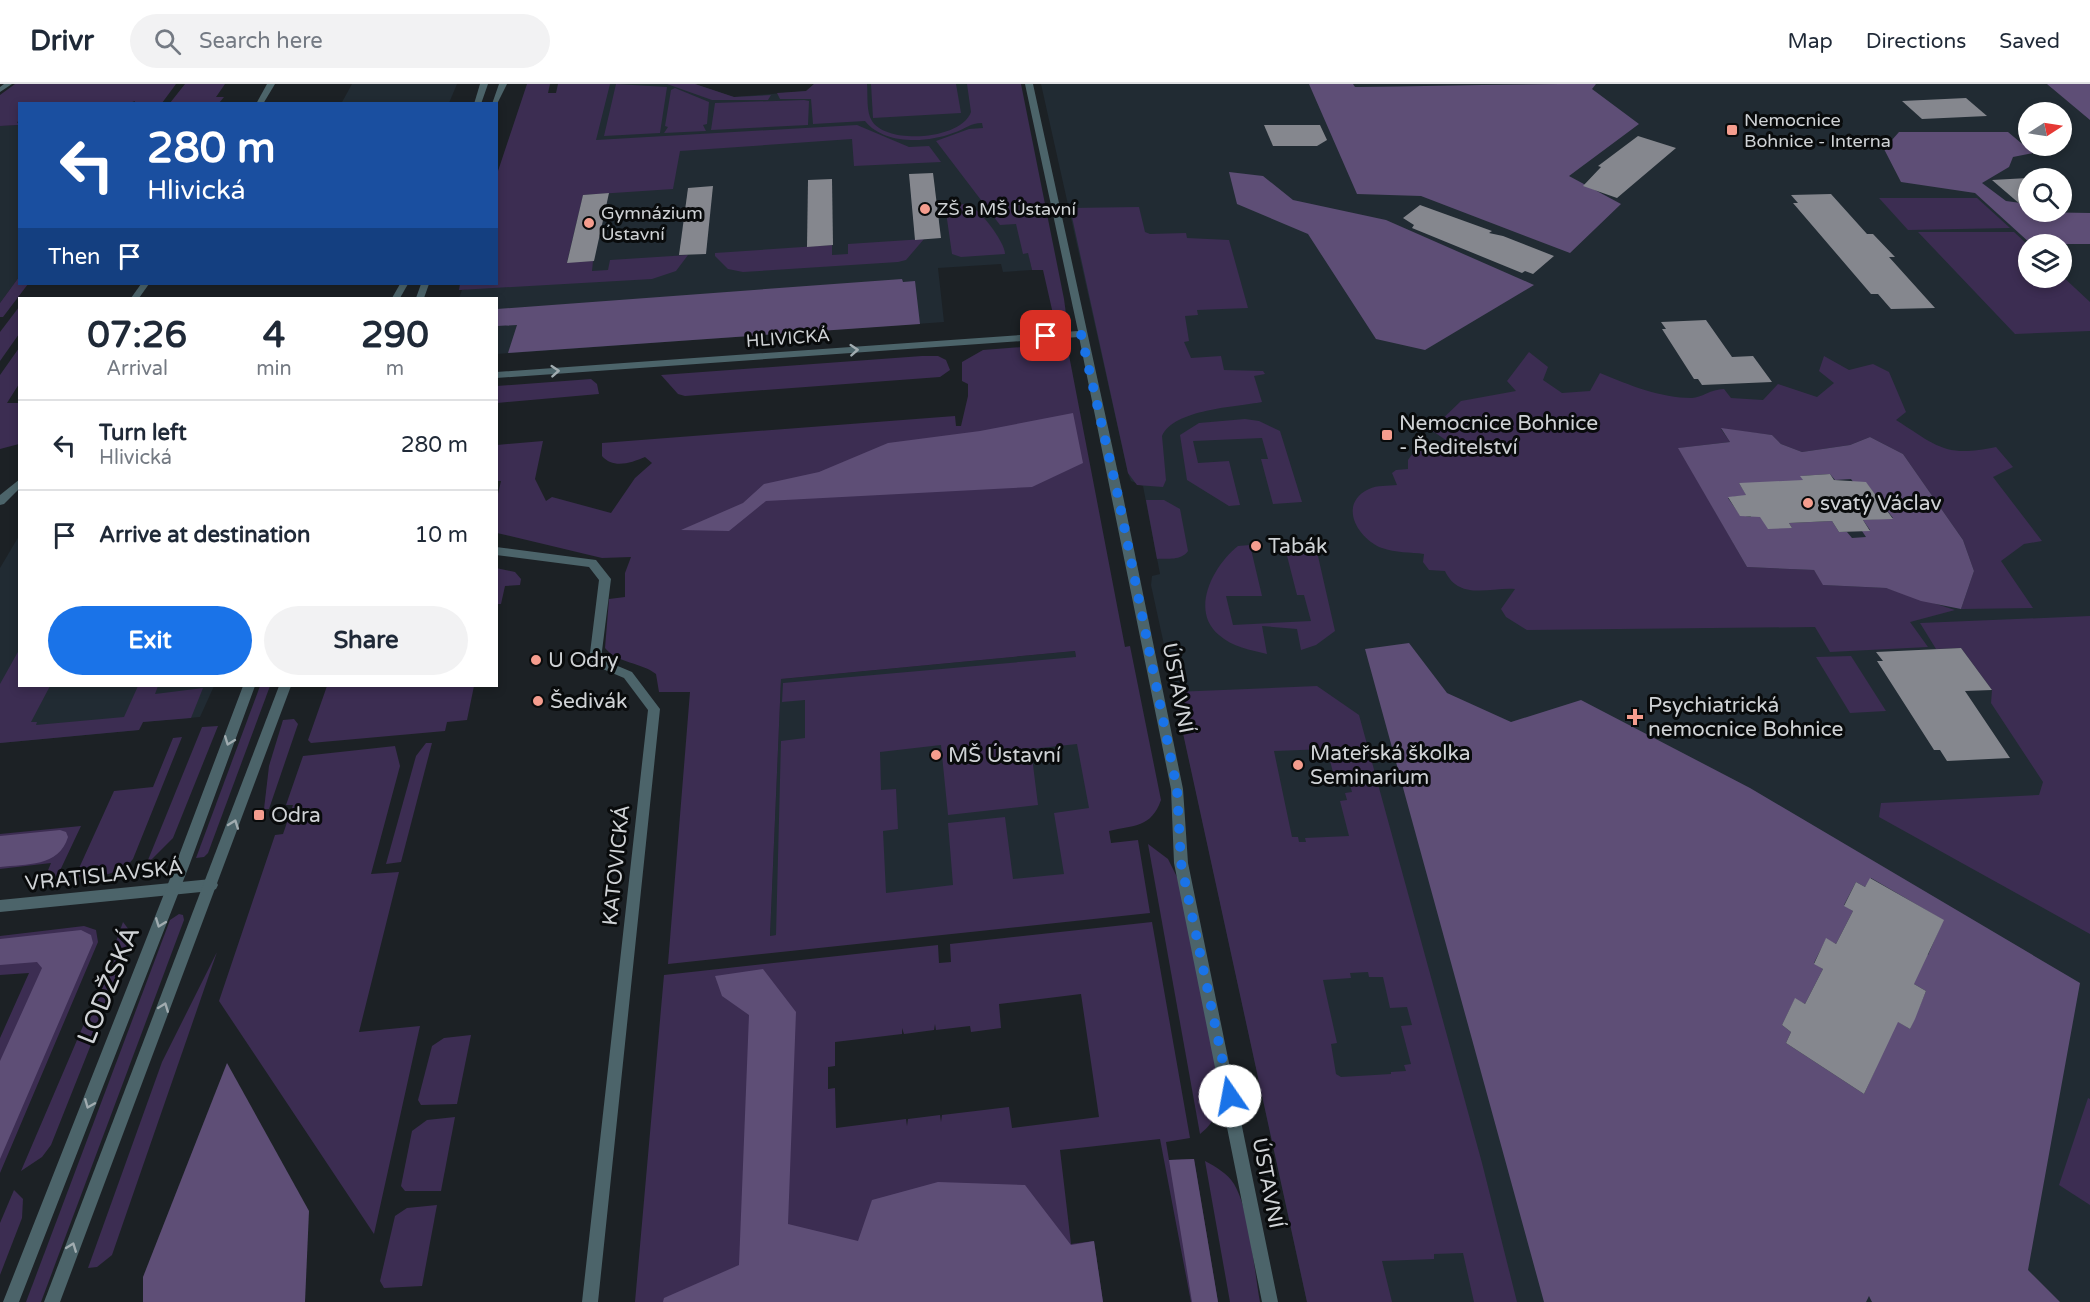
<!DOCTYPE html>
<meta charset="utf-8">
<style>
:root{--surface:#fff;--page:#f2f2f3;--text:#1f2937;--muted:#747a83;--line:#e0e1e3;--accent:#1a73e8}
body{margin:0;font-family:"Varela Round",sans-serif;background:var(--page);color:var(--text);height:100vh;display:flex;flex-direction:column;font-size:22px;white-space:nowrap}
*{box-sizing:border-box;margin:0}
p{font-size:20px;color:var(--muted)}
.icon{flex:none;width:33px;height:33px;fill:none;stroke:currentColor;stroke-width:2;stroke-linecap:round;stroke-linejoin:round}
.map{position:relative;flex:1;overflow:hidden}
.side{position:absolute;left:18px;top:213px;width:480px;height:390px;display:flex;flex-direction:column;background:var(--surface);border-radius:0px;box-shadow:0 3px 9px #0003}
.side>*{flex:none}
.top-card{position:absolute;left:18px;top:18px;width:480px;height:183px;border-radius:0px;box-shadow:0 3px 9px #0003;background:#1a4fa0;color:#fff;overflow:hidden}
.needle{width:39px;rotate:78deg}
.buttons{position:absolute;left:2018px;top:18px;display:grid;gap:12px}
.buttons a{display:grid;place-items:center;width:54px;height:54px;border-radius:50%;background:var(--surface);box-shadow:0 3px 9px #0003;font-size:30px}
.pin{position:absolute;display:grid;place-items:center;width:51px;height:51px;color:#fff;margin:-26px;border-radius:12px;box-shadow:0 3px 9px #0006}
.me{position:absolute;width:66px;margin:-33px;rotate:348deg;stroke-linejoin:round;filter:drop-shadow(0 0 4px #0008)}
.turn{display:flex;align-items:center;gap:21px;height:126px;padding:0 30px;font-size:27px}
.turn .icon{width:78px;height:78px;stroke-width:2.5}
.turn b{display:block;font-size:42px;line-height:51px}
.then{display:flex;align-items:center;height:57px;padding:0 30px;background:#0003;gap:12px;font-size:22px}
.eta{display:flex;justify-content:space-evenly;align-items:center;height:102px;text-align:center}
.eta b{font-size:36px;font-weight:700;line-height:42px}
.action{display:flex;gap:12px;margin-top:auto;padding:12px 30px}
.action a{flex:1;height:69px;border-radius:36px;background:var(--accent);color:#fff;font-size:24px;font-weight:700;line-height:69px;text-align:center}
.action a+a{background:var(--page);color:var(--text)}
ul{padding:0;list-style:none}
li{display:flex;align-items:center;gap:18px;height:90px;padding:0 30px;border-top:2px solid var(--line)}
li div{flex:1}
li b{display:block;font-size:22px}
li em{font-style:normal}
header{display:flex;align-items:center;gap:36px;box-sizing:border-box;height:84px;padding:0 30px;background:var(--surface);border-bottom:2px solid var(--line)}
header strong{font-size:28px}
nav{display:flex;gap:33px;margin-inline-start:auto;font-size:21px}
.search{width:420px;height:54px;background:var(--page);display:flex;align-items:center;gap:15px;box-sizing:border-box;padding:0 21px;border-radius:33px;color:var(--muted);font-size:22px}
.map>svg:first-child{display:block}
</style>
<header>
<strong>Drivr</strong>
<div class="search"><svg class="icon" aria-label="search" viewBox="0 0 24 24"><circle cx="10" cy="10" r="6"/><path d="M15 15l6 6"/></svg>Search here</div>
<nav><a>Map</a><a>Directions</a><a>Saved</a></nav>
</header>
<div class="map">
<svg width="2090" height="1218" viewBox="0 0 2090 1218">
<rect width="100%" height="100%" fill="#1c2125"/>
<g fill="#212b33" fill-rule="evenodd">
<path d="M352,0H457L449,19L341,20Z"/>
<path d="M565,0H695L734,13L806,7L814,0H993L1032,186L1003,188L1001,180L938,184L944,238L497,270L496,214H459L462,206L496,200Z"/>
<path d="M1041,0H2090V1218H1307L1151,501L1152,492L1160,490L1143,402L1131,397L1128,389ZM2028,28H2061V62H2028ZM2028,94H2061V128H2028ZM2028,160H2061V194H2028Z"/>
<path d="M19,41V193L0,219V42Z"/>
<path d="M19,452L20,602H214L200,633L143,638L139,646L0,659V484Z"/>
<path d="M1075,567L1121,813L770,852L781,595Z"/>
</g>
<g fill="#3c2d52" fill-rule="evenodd">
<path d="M15,0H176L162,19H134L135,17L127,20H20L19,37L17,38L19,41L0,42V11Z"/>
<path d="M185,0H225L216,13H224L219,19H170Z"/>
<path d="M527,0H550L548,9H556L558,0H610L596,56L857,41L909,63L929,62L941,78L854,82L852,55L680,67L673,105L583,111L567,178L593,177L592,187L608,186L610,176L688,171L676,187L652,195L459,206L460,200H496L497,90Z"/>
<path d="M616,0L667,3L660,49L604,52Z"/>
<path d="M667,0H695L734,13L771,11L768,16H712Z"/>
<path d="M814,0H867C868,11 866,28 872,37C887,61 961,56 971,28L967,0H1021L1064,215L1066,230L1062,231L1061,240L1049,243L1044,240L1041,232L1053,230L1043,186H1032L1028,169L1023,170L1016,140L1000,141L936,57L969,45L983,44L982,39C970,39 966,45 953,49C927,59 884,61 865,37L813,40L811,15H780L777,9L806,7Z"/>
<path d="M871,0H956L961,29L873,34Z"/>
<path d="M675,4L709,18L707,40L703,41L706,47L664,49L668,43L665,42L671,6Z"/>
<path d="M804,16L809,17L808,41L711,46L715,19Z"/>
<path d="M1879,114H1977L2010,144L1908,146Z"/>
<path d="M966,120C978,122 1005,158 1005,170L961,173L952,170L945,121Z"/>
<path d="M1139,123L1145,148L1150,150L1186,149L1187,154L1229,156L1248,224L1197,226L1198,231L1185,232L1189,257L1184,258L1191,274L1221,272L1224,286L1263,287L1265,290L1254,292L1262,318C1236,323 1174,325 1162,352L1166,396L1163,403L1137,401L1128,389L1070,124Z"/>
<path d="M1918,148H2014L2028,161V194H2061V191L2090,218V247L2015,250Z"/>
<path d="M924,155L906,176L898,178L743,188L728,185L715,172V169L832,161V171L848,170V160Z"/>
<path d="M19,193L20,200H28L3,233H0V219Z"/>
<path d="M19,223V250L0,277V248Z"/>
<path d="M1049,261L1068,266L1125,563L1130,562L1161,716C1151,744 1134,741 1109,747L1111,759L1138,756L1150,829L668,880L690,608H659L656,590C641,578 618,580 605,564L609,515L625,513V489L631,473L602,474L497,449V414L501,397H497V361L543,357L535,395L546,417L552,413L611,429L635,394L652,379L645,373C631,379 613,385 602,372V359L955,332L956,342H961L968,312V300L962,297V278L983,266ZM1075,567L1076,573L783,599L782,618L805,616V654L781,657L776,851L770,852L781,595ZM1077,660L1089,724L1054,729L1064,790L1013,795L1005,733L948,739L953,801L886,809L883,747L898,745L896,705L881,706L880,668L941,661L948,731L1038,721L1031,665Z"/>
<path d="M19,264V300L7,319H19V360L0,365V291Z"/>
<path d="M1529,268L1548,283L1543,296L1562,309L1590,307L1600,289C1629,301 1660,314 1692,314C1701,314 1711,305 1724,305L1731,314L1763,316L1778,300L1817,313L1834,299L1819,287L1824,272L1849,286L1873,280L1889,288L1906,328L1896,336C1937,362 1945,374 1996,363L2013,383L1993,393L2042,457L2024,460L2001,477L2033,524L1961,525L1974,487L1963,456L1903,370L1870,353L1850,361L1802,368L1781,360L1772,351L1721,345L1730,358L1679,364L1747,483L1814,486L1824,501L1886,504L1955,526L1910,538L1928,563L1830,568L1815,543L1527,546L1506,533L1501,525L1515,505C1490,503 1459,517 1445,487L1429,486L1423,478L1424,470C1411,468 1395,469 1382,464C1358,455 1337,420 1369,405C1377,401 1388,402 1397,401L1392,389L1396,386L1408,385V376L1415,366L1427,363H1456L1431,346L1461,317L1516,307L1507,297Z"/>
<path d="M922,272H938L946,276L950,286L940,293L685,312L678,310L661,291Z"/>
<path d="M591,295L597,300L599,310L497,319V302Z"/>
<path d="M1245,335L1259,337L1280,347L1302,418L1273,420L1261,375H1268L1262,354L1193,357L1198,379L1229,377L1240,421L1229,422L1187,396L1180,351L1199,339Z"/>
<path d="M1146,416H1164L1180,425L1188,467C1181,477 1168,474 1157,475Z"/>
<path d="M1315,459L1335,547L1316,561L1301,566L1297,545L1262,542L1267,570C1251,566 1232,563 1219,551C1189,526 1214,481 1238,462L1250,461L1262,512H1226L1233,541L1311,537L1304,511H1297L1284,460Z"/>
<path d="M496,484L515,488L521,495L520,501L505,502L501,520H497Z"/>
<path d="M2090,532V850L1879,733L1881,719L2039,711L2043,698L1991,619L1992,606L1961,564L1936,565L1920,539Z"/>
<path d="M19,566L20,602H50L31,638H37L36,641L124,633L138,602H158L155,610L203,604L191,634L143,638L139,646L0,659V600Z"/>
<path d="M1851,572L1886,627L1850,629L1816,573Z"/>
<path d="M260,602H270L208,769L204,773L196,774Z"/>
<path d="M327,602H474L467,636L447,638L445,647L311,659L308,656Z"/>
<path d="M1317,602L1359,631L1482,1079L1517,1218H1474L1463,1169L1434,1170V1175L1382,1177L1392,1218H1307L1174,608ZM1327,665L1335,696L1348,695L1352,708L1345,709L1347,716L1340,717L1349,752L1305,754L1306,758H1299L1298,753H1292L1274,667ZM1368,888L1369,893H1383L1390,924L1407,923L1412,941L1401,942L1411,980L1404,981L1406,987L1391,988V990L1341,993L1336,990L1331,960L1337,959L1323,896L1351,894L1350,889Z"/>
<path d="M294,635L298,640L269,725H264L269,682L283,636Z"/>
<path d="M218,642L173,754L146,781L202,643Z"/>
<path d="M182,653L133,775C118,793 96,792 75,793L114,707L153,703L173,654Z"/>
<path d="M426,659H432L401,778L386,780L416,672Z"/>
<path d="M395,662L400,682L371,790L399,788L359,948L420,942L374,1150L219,917L275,751L283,750L293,721H286L303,672Z"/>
<path d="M81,742L56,795L44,796L51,779L0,785V750Z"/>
<path d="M1148,760L1168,775L1178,795L1220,1005C1220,1025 1216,1037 1200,1050Z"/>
<path d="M179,830L183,831L184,836L41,1218H26L170,836Z"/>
<path d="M123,838L129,846L127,870L51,1061L42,1073L21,1087L101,900Z"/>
<path d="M1152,838L1190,1054L1166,1058L1169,1076L1194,1075L1218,1218H1191L1160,1055L1060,1066L1071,1160L1094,1157L1103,1218H635L664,891L938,861L939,879L951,878L950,860ZM1081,910L1099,1033L1012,1044L1009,1023L942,1031L941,1038L940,1031L908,1035L907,1042L906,1035L836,1044L835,1004L828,1005V983L835,982V958L902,950V944L904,950L934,946L935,940L936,946L970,942L971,948L1001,944L999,920Z"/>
<path d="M84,842L96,846L98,858L0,1089V954L29,889L0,891V852Z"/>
<path d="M217,868L112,1171L97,1183L88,1184L162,978Z"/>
<path d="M471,951L457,1020L421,1021L418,1016L432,962L444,954Z"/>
<path d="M2088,1014L2090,1015V1121L2059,1101Z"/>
<path d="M455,1033L441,1107H405L401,1102L412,1047L427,1036Z"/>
<path d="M1205,1077C1216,1083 1227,1089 1234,1100C1250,1127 1254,1186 1260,1218H1230Z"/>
<path d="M14,1106L23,1115L22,1134L0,1191V1139Z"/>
<path d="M437,1121L422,1202L384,1204L380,1197L395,1132L407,1124Z"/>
</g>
<g fill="#5e4e76" fill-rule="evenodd">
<path d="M1309,0H1353L1355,3C1433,2 1515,0 1596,0L1592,5L1639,40L1569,92L1621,120L1570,169L1421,112L1357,110Z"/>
<path d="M2047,0H2090V36Z"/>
<path d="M1899,48H2008L2033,69L2013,73L2009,83L1982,99L2006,117L2028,120V128L2090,129V160H2031L1975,109L1901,98L1884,65Z"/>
<path d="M1229,88L1263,92L1293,116L1386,136L1534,201L1425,266L1376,255L1308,150L1237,120Z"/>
<path d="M902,195L903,198L915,197L920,240L508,269L517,241L497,242V225Z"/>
<path d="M1073,329L1083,379L1032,403L766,417L729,447L681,446L743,419L764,400L819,388L888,359L980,347Z"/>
<path d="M1721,344L1772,351L1781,360L1802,368L1850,361L1870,353L1903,370L1963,456L1974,487L1961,525L1921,517L1886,504L1823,501L1814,486L1747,483L1678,364L1730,358ZM1830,390L1835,396L1851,395L1854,399H1866L1893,434L1863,436L1870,446L1862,447L1866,453L1852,454L1847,448H1839L1832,437L1789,439L1792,444L1749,428L1751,433L1740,431L1728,414L1738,412L1740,415L1747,412L1739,399L1807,401L1801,392Z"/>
<path d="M1409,559L1447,609L1511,638L1581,616L1750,704L2080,899L2028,1186L2060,1218H1872L1869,1212L1866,1218H1544L1365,565ZM1871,794L1943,836L1928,871L1900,855L1914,900L1926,907L1910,945L1897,937L1864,1010L1786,959L1791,948L1782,941L1795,915L1805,920L1823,885L1814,879L1826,855L1836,860L1853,827L1844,821L1856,798L1865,803Z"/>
<path d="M60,746L66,748L68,753C59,783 26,780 0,783V752Z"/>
<path d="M81,846L91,851L93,859L0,1075V977L42,884L37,878L0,881V855Z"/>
<path d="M763,885L796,928L788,1140L858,1157L872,1116L938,1098L1025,1101L1071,1161L1094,1157L1103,1218H663L664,1214L739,1181L749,931L722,912L715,892Z"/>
<path d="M227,979L309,1127L305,1218H143V1193Z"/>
<path d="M1194,1075L1218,1218H1192L1169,1076Z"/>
</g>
<g fill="#85878e">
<path d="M1966,14L1987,32L1922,35L1902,17Z"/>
<path d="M1264,41H1320L1327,56L1317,62H1273Z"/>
<path d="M1638,52L1676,64L1617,114L1583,102L1601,83L1598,82Z"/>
<path d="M933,89L941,154L915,156L909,90Z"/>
<path d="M2028,94V127L1992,96Z"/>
<path d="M832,95L833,161L807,163L808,96Z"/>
<path d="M713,102L706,170L679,171L688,104Z"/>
<path d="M609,109L594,177L567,179L583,111Z"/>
<path d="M1831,110L1867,150H1873L1895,173H1889L1935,224L1891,225L1878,210H1871L1793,119H1798L1791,111Z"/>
<path d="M1420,121L1492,147L1489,149L1503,152L1554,172L1533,190L1525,187L1522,189L1412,144L1414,141L1403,134Z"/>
<path d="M1706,236L1732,273L1753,272L1772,298L1702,301L1698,295H1694L1662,245H1666L1661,238Z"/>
<path d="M1830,390L1834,396L1866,398L1893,435L1863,436L1870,447L1839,448L1832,437L1789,439L1792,444L1768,445L1760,433L1740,432L1728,413L1746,411L1739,399L1803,396L1800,392Z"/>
<path d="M1961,564L1992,606L1965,607L2010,674L1947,677L1940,666H1934L1877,577H1883L1876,568Z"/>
<path d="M1870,794L1944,836L1914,900L1926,907L1915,935L1910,945L1898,938L1864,1010L1786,959L1791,948L1782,941L1795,914L1805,920L1823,885L1814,880L1826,854L1836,860L1853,827L1844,822L1856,798L1865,803Z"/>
</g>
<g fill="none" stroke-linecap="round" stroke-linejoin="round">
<g fill="#4c646a" fill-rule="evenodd">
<path d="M4,0H12L0,8V3Z"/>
<path d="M267,0H275L263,20H256Z"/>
<path d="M1025,0H1033L1123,412L1183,705L1188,779L1278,1218H1262L1174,779L1171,705L1079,253L496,294V288L1078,247Z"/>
<path d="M141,200H149L139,214H131Z"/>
<path d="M20,395V404L4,420L0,421V411Z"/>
<path d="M496,463L596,476L611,495L601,575L632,588L660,625L598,1218H582L648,626L624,594L591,580L589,577L599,496L589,483L496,471Z"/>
<path d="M211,795L216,797L218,801L216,805L211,807L0,828V816Z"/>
</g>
<g fill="#4c646a" fill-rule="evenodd">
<path d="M480,0H488L481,20H474Z"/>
<path d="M499,0H507L496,22V20H492Z"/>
<path d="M400,200H408L400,214H392Z"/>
<path d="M421,200H429L424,214H416Z"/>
<path d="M243,602H255L189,782L19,1218H3L175,782Z"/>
<path d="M279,602H291L60,1218H44Z"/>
</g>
</g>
<defs><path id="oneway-chevron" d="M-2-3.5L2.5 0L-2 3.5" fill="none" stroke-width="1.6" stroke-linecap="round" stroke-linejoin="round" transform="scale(1.5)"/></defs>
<g stroke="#a1acb0">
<use href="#oneway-chevron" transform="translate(854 266) rotate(-4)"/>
<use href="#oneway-chevron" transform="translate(555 287) rotate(-4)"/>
<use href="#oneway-chevron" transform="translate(229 657) rotate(111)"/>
<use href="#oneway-chevron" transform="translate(234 740) rotate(-70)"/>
<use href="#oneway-chevron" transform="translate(160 839) rotate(111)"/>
<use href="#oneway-chevron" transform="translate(164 923) rotate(-69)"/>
<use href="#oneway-chevron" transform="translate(89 1020) rotate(112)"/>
<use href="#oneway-chevron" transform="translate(72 1163) rotate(-69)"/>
</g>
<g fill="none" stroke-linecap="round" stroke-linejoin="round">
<path stroke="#1a73e8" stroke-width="10" stroke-dasharray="0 18" d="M1046,252L1081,250L1118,412L1177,705L1181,779L1230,1012"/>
</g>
<g fill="#f59d8e" stroke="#090b0c" stroke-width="2">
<rect x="1726" y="40" width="12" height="12" rx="3"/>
<circle cx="925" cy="125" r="6"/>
<circle cx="589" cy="139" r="6"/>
<rect x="1381" y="345" width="12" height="12" rx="3"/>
<circle cx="1808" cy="419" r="6"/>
<circle cx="1256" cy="462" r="6"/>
<circle cx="536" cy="576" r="6"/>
<circle cx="538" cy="617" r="6"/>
<path d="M1632 624h6v6h6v6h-6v6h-6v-6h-6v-6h6z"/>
<circle cx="936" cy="671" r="6"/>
<circle cx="1298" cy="681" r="6"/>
<rect x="253" y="725" width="12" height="12" rx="3"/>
</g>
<g text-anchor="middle" stroke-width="6" stroke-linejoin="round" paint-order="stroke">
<g font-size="18" fill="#cfd2d5" stroke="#090b0c" text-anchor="start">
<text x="1744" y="42">Nemocnice<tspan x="1744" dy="21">Bohnice - Interna</tspan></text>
<text x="937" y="131">ZŠ a MŠ Ústavní</text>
<text x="601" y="135">Gymnázium<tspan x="601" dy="21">Ústavní</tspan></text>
</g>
<g font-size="18" fill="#cfd2d5" stroke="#090b0c">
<text transform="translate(788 254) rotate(-4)" y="6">HLIVICKÁ</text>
</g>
<g font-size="21" fill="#cfd2d5" stroke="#090b0c" text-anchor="start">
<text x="1399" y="346">Nemocnice Bohnice<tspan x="1399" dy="24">- Ředitelství</tspan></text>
<text x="1820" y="426">svatý Václav</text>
<text x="1268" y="469">Tabák</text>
<text x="548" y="583">U Odry</text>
<text x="550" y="624">Šedivák</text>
<text x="1648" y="628">Psychiatrická<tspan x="1648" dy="24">nemocnice Bohnice</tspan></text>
<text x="1310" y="676">Mateřská školka<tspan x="1310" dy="24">Seminarium</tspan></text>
<text x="948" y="678">MŠ Ústavní</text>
<text x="271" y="738">Odra</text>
</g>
<g font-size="21" fill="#cfd2d5" stroke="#090b0c">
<text transform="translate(1178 604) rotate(79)" y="7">ÚSTAVNÍ</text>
<text transform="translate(616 781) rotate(-84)" y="7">KATOVICKÁ</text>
<text transform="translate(104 791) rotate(-6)" y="7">VRATISLAVSKÁ</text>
<text transform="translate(1268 1099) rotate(79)" y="7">ÚSTAVNÍ</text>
</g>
<g font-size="26" fill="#cfd2d5" stroke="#090b0c">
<text transform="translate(108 901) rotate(-68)" y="9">LODŽSKÁ</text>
</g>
</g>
</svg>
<div class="buttons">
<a><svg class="needle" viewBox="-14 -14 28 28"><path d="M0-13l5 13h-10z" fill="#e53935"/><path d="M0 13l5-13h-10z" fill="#747a83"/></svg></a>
<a><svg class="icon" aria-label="search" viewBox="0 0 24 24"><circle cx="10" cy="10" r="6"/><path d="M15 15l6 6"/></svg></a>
<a><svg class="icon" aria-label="layers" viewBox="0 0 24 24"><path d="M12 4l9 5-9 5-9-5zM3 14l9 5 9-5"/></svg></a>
</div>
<div class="pin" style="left:1046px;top:252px;background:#d93025"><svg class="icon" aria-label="arrive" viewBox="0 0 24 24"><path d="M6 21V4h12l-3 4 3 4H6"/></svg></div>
<svg class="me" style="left:1230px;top:1012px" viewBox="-20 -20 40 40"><circle r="19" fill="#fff"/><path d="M0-13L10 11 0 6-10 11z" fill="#1a73e8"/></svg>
<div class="top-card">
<div class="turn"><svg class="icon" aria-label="left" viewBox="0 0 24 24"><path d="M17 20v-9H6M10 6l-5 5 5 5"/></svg><div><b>280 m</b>Hlivická</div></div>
<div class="then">Then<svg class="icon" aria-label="arrive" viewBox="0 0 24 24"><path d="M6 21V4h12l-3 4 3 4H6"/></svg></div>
</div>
<section class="side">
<div class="eta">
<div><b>07:26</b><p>Arrival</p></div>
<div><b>4</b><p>min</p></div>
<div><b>290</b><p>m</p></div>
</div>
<ul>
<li><svg class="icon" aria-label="left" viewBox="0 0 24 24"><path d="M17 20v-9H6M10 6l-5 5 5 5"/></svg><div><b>Turn left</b><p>Hlivická</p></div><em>280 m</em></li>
<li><svg class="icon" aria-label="arrive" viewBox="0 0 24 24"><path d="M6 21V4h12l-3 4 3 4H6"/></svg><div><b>Arrive at destination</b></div><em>10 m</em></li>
</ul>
<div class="action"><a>Exit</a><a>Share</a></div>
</section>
</div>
